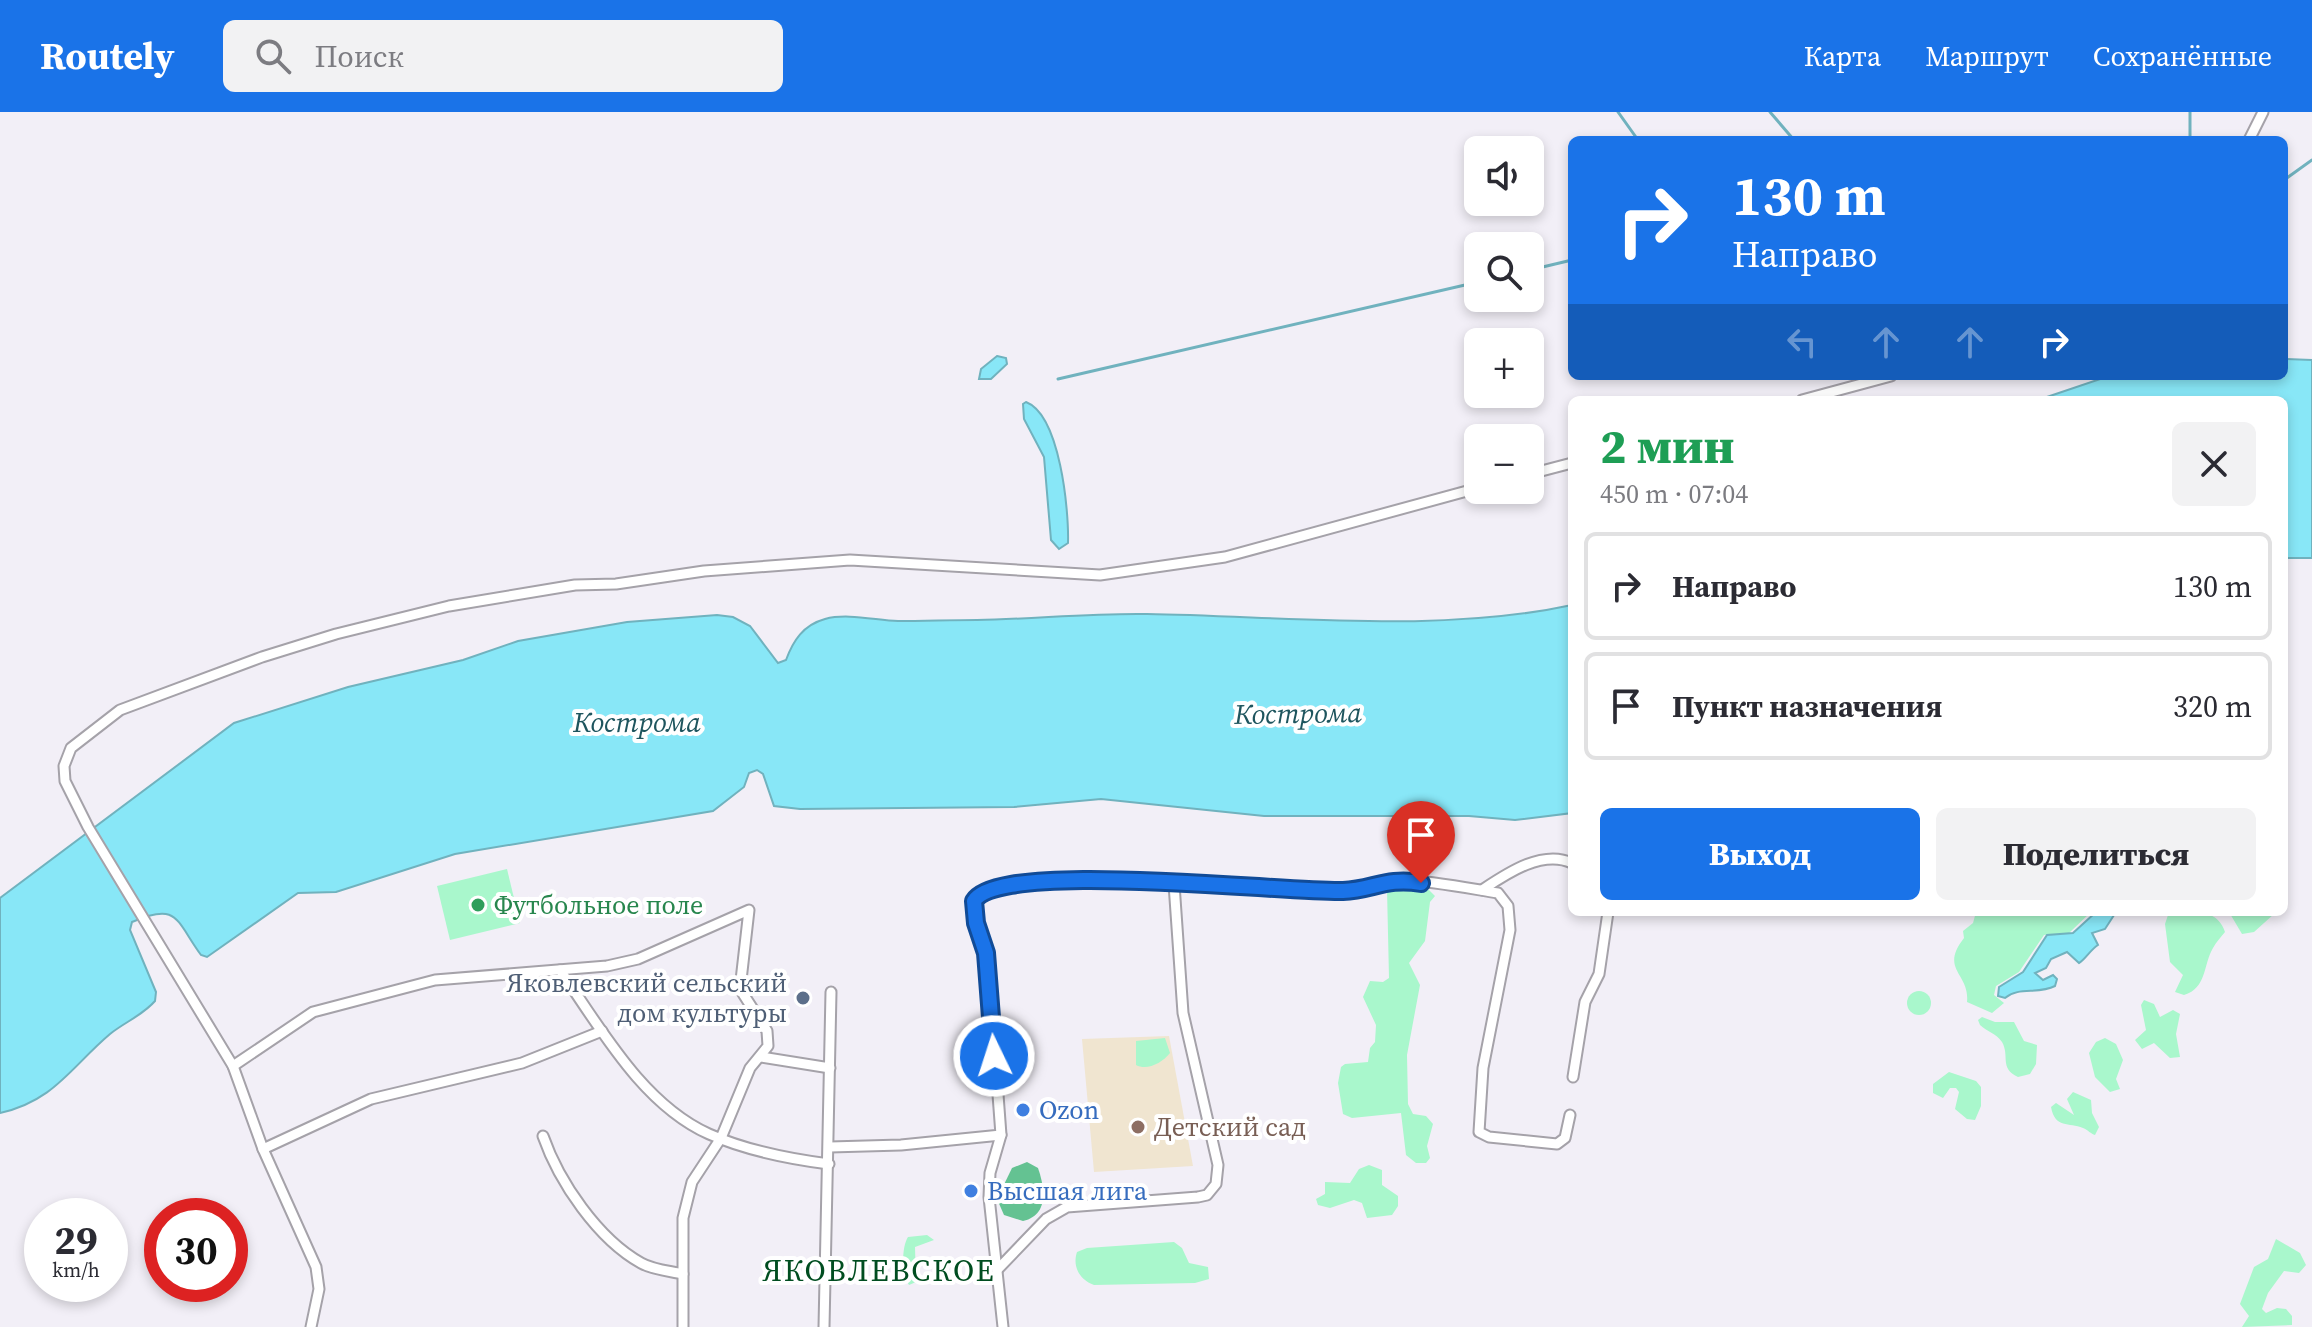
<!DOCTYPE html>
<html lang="ru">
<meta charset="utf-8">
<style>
:root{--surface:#fff;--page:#f2f2f3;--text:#2b2b33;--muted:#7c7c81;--line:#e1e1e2;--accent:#1a73e8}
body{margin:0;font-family:"Source Serif 4",serif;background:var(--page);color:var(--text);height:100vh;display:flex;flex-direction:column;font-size:30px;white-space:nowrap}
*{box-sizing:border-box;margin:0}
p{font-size:26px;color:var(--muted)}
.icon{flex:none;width:44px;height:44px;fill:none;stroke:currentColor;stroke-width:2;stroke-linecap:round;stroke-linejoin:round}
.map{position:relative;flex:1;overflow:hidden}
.panel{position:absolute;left:1568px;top:284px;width:720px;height:520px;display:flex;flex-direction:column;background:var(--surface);border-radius:12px;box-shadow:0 4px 12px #0003}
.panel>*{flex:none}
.banner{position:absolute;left:1568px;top:24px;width:720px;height:244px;border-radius:12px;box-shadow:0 4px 12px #0003;background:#1a73e8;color:#fff;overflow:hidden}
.fabs{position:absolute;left:1464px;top:24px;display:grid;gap:16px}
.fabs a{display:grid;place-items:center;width:80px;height:80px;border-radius:12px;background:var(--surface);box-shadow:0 4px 12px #0003;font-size:40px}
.speed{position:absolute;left:24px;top:1086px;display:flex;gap:16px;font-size:40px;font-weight:700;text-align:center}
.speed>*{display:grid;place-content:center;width:104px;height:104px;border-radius:50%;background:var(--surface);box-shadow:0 4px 12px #0003;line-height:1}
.speed small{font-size:20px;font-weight:400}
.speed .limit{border:12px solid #d22;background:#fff;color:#111}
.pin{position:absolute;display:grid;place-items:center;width:68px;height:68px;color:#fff;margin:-82px -34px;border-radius:50% 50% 50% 0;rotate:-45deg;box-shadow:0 0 8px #0007}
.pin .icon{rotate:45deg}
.me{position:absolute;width:88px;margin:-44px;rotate:356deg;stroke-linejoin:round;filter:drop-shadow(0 0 6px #0008)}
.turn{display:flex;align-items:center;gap:28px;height:168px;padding:0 32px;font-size:36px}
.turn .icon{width:104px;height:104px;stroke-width:2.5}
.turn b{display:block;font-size:56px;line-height:68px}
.lanes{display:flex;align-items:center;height:76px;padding:0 32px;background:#0003;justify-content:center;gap:40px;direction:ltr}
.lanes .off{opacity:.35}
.round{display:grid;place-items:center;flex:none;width:84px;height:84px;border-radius:12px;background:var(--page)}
.head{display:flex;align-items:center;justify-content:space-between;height:136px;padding:0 32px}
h1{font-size:48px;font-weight:800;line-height:60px;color:#1e9e55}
.action{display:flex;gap:16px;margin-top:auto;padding:16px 32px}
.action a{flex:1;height:92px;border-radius:12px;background:var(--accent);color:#fff;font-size:32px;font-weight:800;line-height:92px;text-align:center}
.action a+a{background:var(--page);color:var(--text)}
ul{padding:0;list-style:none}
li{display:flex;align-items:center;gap:24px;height:108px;margin:0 16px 12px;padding:0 16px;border:4px solid var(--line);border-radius:12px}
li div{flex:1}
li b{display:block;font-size:30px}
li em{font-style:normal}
header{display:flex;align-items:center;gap:48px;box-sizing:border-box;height:112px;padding:0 40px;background:var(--accent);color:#fff}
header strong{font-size:38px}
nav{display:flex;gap:44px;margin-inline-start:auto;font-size:28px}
.search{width:560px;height:72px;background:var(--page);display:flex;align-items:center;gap:20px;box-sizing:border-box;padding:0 28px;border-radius:12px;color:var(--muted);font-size:30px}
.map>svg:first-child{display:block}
</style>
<header>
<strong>Routely</strong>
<div class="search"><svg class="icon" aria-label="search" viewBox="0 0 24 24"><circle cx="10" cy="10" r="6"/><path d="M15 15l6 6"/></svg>Поиск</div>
<nav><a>Карта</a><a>Маршрут</a><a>Сохранённые</a></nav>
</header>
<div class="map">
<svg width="2312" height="1215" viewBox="0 0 2312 1215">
<rect width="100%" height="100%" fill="#f2eff7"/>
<path fill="#f0e5d0" d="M1169,924L1193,1054L1094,1060L1082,927Z"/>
<g fill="#a9f7cc">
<path d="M507,757L520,811L450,828L437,774Z"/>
<path d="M1393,772L1428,777L1435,784L1430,790L1425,829L1409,851L1420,873L1407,943L1408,992L1413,1002L1426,1004L1433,1012L1427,1034L1430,1046L1426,1051H1416L1406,1043L1401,1001L1352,1006L1343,1002L1338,971L1341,955L1345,952L1368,950L1370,936L1375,930L1376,913L1363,885L1370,869L1383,870L1389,866L1387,777Z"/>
<path d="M1976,800H2091L2069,821L2044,823L2019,860L1996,874L1994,883L2004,891L1992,901L1967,890C1970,861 1939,858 1964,826L1963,819L1973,811Z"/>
<path d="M2169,800C2190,800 2217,795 2225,820C2221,825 2216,830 2213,836C2203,853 2207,876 2184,883L2175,880L2183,863L2170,850L2165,812Z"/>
<path d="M2229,800H2274V802L2254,820L2242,822Z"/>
<circle cx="1919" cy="891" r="12"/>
<path d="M2144,888L2154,892L2160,905L2173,898L2180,902L2176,922L2180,945L2170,946L2154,931L2142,937L2135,928L2146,918L2141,893Z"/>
<path d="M1982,905L1995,910H2014L2024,929L2037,933L2036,952L2030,962L2018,965C1999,956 2010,944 2002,930C1996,921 1987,920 1980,913L1978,908Z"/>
<path d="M1165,926L1170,941C1162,951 1147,959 1136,953V929Z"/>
<path d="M2105,926L2116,932L2123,948L2116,967L2120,977L2110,980L2095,965L2089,941L2096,930Z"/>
<path d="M1949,960L1976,969L1981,975V994L1975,1008L1967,1007L1955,997L1959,980L1956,976H1950L1943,986L1933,981V972Z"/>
<path d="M2073,980L2091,988L2092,1001L2099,1015L2095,1023C2091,1022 2088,1018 2083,1016C2069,1010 2055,1017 2051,995L2056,991L2074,1003L2067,987Z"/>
<path d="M1369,1053L1382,1058V1073L1398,1084V1094L1392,1103L1367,1106L1362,1091L1354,1088L1330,1096L1318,1093L1316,1087L1325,1082V1070L1350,1071L1359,1057Z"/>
<path d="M927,1123L934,1128L915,1135L916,1170L909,1173C902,1162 901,1136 908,1125Z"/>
<path d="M2276,1127L2300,1141L2306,1153L2299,1161L2284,1159L2268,1181L2262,1197L2266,1201L2277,1196L2286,1197L2292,1204V1213L2242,1215L2249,1204L2240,1192L2254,1155L2268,1147Z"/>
<path d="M1174,1130L1182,1136L1189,1151L1208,1155L1209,1167L1195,1171L1094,1173C1080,1168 1072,1155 1077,1140L1087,1136Z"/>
</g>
<g fill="#64c292">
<path d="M1027,1050L1038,1056C1045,1076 1049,1103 1023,1109L1004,1103L997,1087L1012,1056Z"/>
<path d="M1134,1072L1144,1077V1083L1102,1087L1095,1082L1107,1073Z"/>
</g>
<g fill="#88e7f7" stroke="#70b2be" stroke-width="2">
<path d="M997,244L1006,246L1007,252L991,267H979L981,257Z"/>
<path d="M2284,247L2312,248V446H2284V288H2038L2109,264H2284Z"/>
<path d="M1026,290C1060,303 1069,398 1068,431L1059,437L1051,428L1044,345L1024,307L1023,292Z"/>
<path d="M1572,493V701L1515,708L1469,704H1264L1101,687L1014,695L800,697L774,694L763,662L757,658L749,661L744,675L713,699L455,742L336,780L298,781L207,845L201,843C175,807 178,790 132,810L130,818L156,880L155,889C143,903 125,910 110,922C71,955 54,989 0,1001V786L234,611L348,575L463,548L518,529L627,510L717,503L733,505L750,514L778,551L786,548C793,529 803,513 825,507C847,501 875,508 898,509C924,509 951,508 977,508C1034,507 1091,501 1147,502C1283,504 1439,522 1572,493Z"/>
<path d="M2096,800H2116L2105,817L2092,821L2098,833C2090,838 2085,848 2079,851L2067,840L2051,847L2046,856L2035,861L2043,868L2053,863L2057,867L2055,874C2038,883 2019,874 2005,886L1998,884L1999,875L2023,860L2047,823L2073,821Z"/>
</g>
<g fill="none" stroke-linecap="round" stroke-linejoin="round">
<g stroke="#70b2be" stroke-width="3">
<path d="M1618,0L1638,28"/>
<path d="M1770,0L1794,28"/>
<path d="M2190,28V0"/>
<path d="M2284,68L2312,48"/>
<path d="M1530,158L1572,148"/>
<path d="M1058,267L1478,170"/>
</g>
<defs>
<g id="minor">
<path d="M2249,28L2263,0"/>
<path d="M1802,288L1891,264"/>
<path d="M1530,362L1572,351"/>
<path d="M1482,778C1506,762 1542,737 1572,751"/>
<path d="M560,858C600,915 642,992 709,1022C745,1038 790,1047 829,1052"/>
<path d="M761,945L830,956"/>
<path d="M233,954L313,900L435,868L607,854L638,847L749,798L740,877L767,919L768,934L750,956L721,1026L692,1070L683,1106V1215"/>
<path d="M1573,965L1585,890L1599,862L1608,800"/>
<path d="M1001,1023L990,1061L989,1085L1003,1215"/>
<path d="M543,1024C559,1070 598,1127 641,1151C653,1158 670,1159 683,1162"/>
<path d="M830,1035L901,1033L1001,1023L989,861L974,789C998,748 1287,779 1341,779C1362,779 1380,766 1401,768C1433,769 1467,776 1498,781L1508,794L1510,818L1483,956L1479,1020L1489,1025L1557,1032L1565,1026L1570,1003"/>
<path d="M263,1037L371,987L522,951L602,919"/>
<path d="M997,1158L1046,1107L1067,1095L1198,1085L1207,1083L1216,1072L1218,1053L1183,901L1174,772"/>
<path d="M311,1215L319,1177L316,1155L263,1037L233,954L88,715L65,669L64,654L71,636L120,598L262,545L336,522L449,494L575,473L616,472L704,459L850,448L1100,463L1225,445L1478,376"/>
<path d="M824,1215L831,880"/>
</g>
</defs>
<use href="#minor" stroke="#a5a2a9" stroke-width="13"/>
<use href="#minor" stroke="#fff" stroke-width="9"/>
</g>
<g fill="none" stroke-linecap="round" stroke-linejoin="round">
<defs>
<path id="route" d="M994,944L986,841L976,811L974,789C999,747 1286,781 1343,779C1373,778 1386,765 1421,771"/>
</defs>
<use href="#route" stroke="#114b97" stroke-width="20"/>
<use href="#route" stroke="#1a73e8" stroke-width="14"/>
</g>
<circle fill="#2e9e5b" stroke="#fff" stroke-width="3" cx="478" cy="793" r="8"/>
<circle fill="#5c6f8a" stroke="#fff" stroke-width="3" cx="803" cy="886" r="8"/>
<g fill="#3f7fe0" stroke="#fff" stroke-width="3">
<circle cx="1023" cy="998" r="8"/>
<circle cx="971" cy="1079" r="8"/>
</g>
<circle fill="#8d6e63" stroke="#fff" stroke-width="3" cx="1138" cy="1015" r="8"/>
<g text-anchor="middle" stroke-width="8" stroke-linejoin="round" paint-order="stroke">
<g font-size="26" fill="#27864d" stroke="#fff" text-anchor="start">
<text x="494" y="802">Футбольное поле</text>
</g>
<g font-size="26" fill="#4e5e75" stroke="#fff" text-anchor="end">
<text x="787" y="880">Яковлевский сельский<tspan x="787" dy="30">дом культуры</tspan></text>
</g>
<g font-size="26" fill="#366cbe" stroke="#fff" text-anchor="start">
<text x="1039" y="1007">Ozon</text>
<text x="987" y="1088">Высшая лига</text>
</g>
<g font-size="26" fill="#785e54" stroke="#fff" text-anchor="start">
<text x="1154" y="1024">Детский сад</text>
</g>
<g font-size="28" font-style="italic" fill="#1e555e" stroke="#fff">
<text transform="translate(1298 601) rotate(-1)" y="10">Кострома</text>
<text x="637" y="620">Кострома</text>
</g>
<g font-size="30" letter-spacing="2" fill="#004d20" stroke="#fff">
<text x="879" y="1169">ЯКОВЛЕВСКОЕ</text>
</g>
</g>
</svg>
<div class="fabs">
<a><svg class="icon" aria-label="sound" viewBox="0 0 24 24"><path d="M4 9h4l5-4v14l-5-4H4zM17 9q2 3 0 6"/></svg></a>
<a><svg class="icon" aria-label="search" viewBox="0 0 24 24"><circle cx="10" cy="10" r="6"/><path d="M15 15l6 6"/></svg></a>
<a>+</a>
<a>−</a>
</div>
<div class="speed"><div>29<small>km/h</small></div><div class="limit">30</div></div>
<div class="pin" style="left:1421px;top:771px;background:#d93025"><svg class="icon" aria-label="arrive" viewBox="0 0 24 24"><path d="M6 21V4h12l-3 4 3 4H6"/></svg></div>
<svg class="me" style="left:994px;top:944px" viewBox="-20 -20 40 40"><circle r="17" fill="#1a73e8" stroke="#fff" stroke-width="3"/><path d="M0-11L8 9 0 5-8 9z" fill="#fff"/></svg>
<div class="banner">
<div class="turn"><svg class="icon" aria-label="right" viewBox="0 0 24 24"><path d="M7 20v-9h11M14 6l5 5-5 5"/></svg><div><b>130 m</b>Направо</div></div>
<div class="lanes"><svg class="icon off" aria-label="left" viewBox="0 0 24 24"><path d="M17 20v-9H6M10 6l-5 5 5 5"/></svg><svg class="icon off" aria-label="ahead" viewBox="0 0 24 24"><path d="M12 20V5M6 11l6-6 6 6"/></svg><svg class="icon off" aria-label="ahead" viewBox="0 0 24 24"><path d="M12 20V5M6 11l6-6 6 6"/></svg><svg class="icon" aria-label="right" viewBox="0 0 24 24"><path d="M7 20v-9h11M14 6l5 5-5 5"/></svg></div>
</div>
<section class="panel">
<div class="head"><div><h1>2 мин</h1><p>450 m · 07:04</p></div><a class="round"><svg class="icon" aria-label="close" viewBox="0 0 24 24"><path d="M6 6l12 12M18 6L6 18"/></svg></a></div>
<ul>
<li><svg class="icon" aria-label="right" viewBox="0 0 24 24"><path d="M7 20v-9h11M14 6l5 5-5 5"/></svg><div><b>Направо</b></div><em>130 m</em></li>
<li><svg class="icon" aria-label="arrive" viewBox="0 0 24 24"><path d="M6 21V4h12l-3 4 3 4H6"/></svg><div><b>Пункт назначения</b></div><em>320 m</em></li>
</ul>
<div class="action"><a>Выход</a><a>Поделиться</a></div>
</section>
</div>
